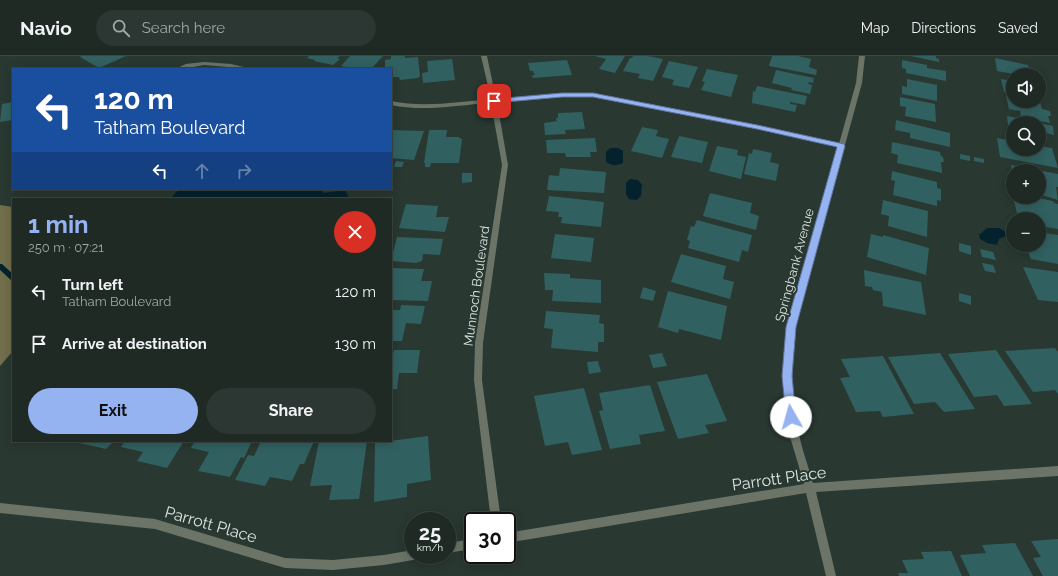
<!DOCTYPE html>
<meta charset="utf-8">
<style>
:root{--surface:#1f2a25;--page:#2c3632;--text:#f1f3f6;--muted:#a1a7a7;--line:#3c4642;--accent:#95b2f1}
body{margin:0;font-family:Raleway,sans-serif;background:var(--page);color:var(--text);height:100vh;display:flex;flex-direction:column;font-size:15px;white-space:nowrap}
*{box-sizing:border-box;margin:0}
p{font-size:13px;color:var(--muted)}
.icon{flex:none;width:22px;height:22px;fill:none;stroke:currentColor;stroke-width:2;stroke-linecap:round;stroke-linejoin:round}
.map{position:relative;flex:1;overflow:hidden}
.sheet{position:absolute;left:12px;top:142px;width:380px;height:244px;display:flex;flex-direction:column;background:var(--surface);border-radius:0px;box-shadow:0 2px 10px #0003,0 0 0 1px var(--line)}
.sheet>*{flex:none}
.hud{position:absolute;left:12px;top:12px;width:380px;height:122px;border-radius:0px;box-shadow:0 2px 10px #0003,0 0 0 1px var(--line);background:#1a4fa0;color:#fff;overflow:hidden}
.controls{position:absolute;left:1006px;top:12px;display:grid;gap:8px}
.controls a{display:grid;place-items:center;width:40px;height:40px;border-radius:50%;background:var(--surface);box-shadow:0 2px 10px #0003,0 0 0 1px var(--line);font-size:20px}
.speed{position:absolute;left:404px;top:456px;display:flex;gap:8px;font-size:20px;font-weight:700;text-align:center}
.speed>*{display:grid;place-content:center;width:52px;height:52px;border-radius:50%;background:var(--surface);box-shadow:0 2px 10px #0003,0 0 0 1px var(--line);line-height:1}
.speed small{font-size:10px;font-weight:400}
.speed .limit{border:2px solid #111;border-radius:6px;background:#fff;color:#111}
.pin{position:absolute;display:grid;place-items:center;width:34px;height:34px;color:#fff;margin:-17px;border-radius:8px;box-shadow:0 2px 6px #0006}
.me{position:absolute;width:44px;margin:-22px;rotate:353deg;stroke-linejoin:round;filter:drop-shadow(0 0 3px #0008)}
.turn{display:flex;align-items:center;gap:14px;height:84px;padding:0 16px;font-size:18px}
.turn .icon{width:52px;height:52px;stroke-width:2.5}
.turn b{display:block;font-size:28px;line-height:34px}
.lanes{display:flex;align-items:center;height:38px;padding:0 16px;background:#0003;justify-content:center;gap:20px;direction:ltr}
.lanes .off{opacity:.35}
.round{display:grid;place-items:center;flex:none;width:42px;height:42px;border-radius:21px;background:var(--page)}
.overview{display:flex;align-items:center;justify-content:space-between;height:68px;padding:0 16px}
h1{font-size:24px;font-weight:700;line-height:30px;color:var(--accent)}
.button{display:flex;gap:8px;margin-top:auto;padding:8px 16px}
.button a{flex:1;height:46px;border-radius:24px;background:var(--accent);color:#111;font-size:16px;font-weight:700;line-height:46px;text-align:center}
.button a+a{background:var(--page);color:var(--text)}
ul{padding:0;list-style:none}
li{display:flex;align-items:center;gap:12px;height:52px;padding:0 16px}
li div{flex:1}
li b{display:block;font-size:15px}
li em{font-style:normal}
header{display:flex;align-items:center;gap:24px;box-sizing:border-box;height:56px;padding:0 20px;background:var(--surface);border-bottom:1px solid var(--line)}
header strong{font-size:19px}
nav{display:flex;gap:22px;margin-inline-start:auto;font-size:14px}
.search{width:280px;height:36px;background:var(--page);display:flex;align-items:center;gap:10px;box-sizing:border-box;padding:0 14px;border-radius:22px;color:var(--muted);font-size:15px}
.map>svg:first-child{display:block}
</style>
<header>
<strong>Navio</strong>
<div class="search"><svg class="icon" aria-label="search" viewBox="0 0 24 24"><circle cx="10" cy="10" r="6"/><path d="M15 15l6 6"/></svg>Search here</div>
<nav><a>Map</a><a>Directions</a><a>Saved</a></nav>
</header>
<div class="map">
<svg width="1058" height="520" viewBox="0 0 1058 520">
<rect width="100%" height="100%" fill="#293831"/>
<path fill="#716e4b" d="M0,149L13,151V295L0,310Z"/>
<g fill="#04222d">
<path d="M610,92H618L623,95V107C616,110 613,110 606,106V96Z"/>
<path d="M630,123L638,124L642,129L641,140L637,144L629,143L626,138V127Z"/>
<path d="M179,133H319L324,137L345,134L349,142L343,143H170Z"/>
<path d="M987,172H999L1007,177L1006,180L999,183L997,189L987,187L980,183L979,179Z"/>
</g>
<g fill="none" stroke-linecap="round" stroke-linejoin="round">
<path fill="#04222d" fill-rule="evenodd" d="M0,208H2L13,218V225L11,224L0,214Z"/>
</g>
<g fill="#316060">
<path d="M81,0H126L99,12L80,1Z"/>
<path d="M309,0H340L337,2L340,3L333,9L314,5L315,4L307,2Z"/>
<path d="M350,0H383L371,13H357L341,10Z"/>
<path d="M391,0H405V2L418,1L420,20L418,22L400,24L399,21H391V13H385V4L391,3Z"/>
<path d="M595,0H625L615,17L599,13L606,3Z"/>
<path d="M633,0H648L663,3L653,25L638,22L640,18L623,15L630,2H632Z"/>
<path d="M772,0H798L811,3L809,11L817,14L816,19L769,10Z"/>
<path d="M911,0H936V2L939,3V6Z"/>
<path d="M995,2L1028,9L1030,16L1039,18V15L1040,18H1043L1041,19L1042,26H1039V19H1019L997,15Z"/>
<path d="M452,3L455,24L423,27L422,17L428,16L427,5Z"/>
<path d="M567,4L572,19L533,22L532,19H535L533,15H530L528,7Z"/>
<path d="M902,4L927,9V12L946,15V25L906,17V13L902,12Z"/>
<path d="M669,5L698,11L689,32L672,29L674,24L662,21Z"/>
<path d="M707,13L738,19L731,41L701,34L705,26L702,25Z"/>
<path d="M776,14L814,22L813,27L809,26L808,28L812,29L810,38L791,34L792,32L772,27Z"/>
<path d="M907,23L937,29V45L902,38V30L907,31Z"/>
<path d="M1001,23L1013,25V38L1004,36Z"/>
<path d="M1039,27H1042L1045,39L1039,38Z"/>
<path d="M757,30L807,40L805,49L790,46V48L797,49L795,56L752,47L753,35L755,36Z"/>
<path d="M1006,40L1013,41V45L1040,46L1042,53L1050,55L1051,60H1048L1050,67L1025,62L1024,61L1021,60L1020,55L1009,53Z"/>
<path d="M900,41L935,48L936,66L905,60L906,51L900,50Z"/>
<path d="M13,46V64L0,66L2,48Z"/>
<path d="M582,56L585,73L565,74L566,78L545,79L544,67L557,65L556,62H558V57Z"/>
<path d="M1007,60L1037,66V67H1013V81L1009,80Z"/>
<path d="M896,64L950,77V91L910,82V77L895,74Z"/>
<path d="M1039,67L1053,70L1054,79L1046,77L1047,83L1039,82Z"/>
<path d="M642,71L658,74L656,80L669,83L662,102L631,95Z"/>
<path d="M391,74L424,75L414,104L391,102Z"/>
<path d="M429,74H447L446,81H458L462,83L459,107H431L430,111H425V107H424Z"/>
<path d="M679,80L708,86L702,107L671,101Z"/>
<path d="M595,82L597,96H590L591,101H566L565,97H547L546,84Z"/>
<path d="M997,82L1013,85V93H1039V90L1052,92L1058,112L1000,101Z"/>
<path d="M892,86L940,96L941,100L943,101L944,106H941L942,117L897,107L898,99L891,97Z"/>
<path d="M717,90L738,94L737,99L746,101L741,123L709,115Z"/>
<path d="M753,93L772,97L770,106L779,108L776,125L744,118L749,97L752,98Z"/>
<path d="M960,98L970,100V105L960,103Z"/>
<path d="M974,101L984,103V107L974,105Z"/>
<path d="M396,105L404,106L402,111H394Z"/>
<path d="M1011,109L1058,118V131H1056L1058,144L1039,138V115H1012Z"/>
<path d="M560,112L606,116L604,137L547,134L549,119L559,120Z"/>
<path d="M892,115L937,126V132L941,133V145L937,144V150L893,139L895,125L891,124Z"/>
<path d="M462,117H472V126L462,127Z"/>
<path d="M710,137L752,147L750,157L759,160L756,174L703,160Z"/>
<path d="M549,140L604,146L601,171L561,167L562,161H558L559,156L546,155Z"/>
<path d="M1013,141H1033L1053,145L1054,147L1058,148V173L1039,170V163H1022L1020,157H1017Z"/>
<path d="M883,144L928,155L927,181L888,170L889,160L881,158Z"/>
<path d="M406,148L438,150L436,161H449L445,176L399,172Z"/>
<path d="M697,164L752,179L748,196L742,194L739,206L688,192L690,185L687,184L691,170L694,171Z"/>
<path d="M1044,177L1058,179V208L1031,203L1025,189H1039V178H1044Z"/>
<path d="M555,178L594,182L591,206L551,202Z"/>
<path d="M871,178L883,181V179L929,192L926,219L867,201Z"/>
<path d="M397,181L443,183L440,199L423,198L422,205L416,207L391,205Z"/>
<path d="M959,187L971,190V199L959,195Z"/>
<path d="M980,193L993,196L996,204L982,201Z"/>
<path d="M681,198L726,210L723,223L734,226L730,243L671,226Z"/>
<path d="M982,207L993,209L996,217L985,215Z"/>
<path d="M1023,211L1058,216V246L1038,244Z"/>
<path d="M391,212L424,213L421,225H432L428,245L391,244Z"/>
<path d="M864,214L921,226L926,259L883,250L882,236L873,234L872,231L865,230Z"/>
<path d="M544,217L570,218V222L601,224V247L552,245L553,234H545Z"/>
<path d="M643,231L656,235L653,245L640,242Z"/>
<path d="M668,235L727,250L721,284L679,273L678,277L658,271Z"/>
<path d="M959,237L971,240V249L959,245Z"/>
<path d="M401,249L425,250L421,268L406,267L402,285H391V254H400Z"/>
<path d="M546,255L600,259L599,267L604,268V286H598V296L551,292L553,273L544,272Z"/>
<path d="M1055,292L1058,296V338L1055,334L1033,336L1005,295Z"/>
<path d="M394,294H420L417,317H399L397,333H391V298H393Z"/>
<path d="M996,294L1032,348L1004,350L997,339L974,341L948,298Z"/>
<path d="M662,297L667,310L653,312L649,299Z"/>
<path d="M940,297L975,353L944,356L935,346L914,348L888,301Z"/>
<path d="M883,300L914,358L883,361L880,355L856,356L840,322L850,321L841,303Z"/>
<path d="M598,305L601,316L589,318L587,306Z"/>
<path d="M707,318L727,365L705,369L709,377L678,383L657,326Z"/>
<path d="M650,329L665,375L639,379L641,388L610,393L599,355L603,354L599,337Z"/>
<path d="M584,332L602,394L572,399L568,386L545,390L534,340Z"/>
<path d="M428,380L431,424L407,428V441L374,446L375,387Z"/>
<path d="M70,385H114L106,393Z"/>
<path d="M125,385H184L167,412L137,405L143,396L121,391Z"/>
<path d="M195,385H252L244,402L241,401L230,421L198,415L209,396L191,392Z"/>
<path d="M261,385H314L304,408H300L292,425L270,421L265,430L235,424L248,399L254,400Z"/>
<path d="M319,385H367L359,443L329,444L332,429L310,430Z"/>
<path d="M1058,483V520H1043L1033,502L1041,501L1031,485Z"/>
<path d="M1015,487L1033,520H970L960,499L986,497L982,489Z"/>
<path d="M951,495L962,520H899L898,517H908L902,504L924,503L921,496Z"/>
</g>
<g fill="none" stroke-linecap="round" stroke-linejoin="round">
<g fill="#6b7467" fill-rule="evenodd">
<path d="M481,0H487L496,43L562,37H593L757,69L839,88L856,27L859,0H865L862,27L795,271C791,305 791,339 798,373C801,391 808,409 813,427L1058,410V420L816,436L836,520H826L806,437L507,487V477L804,428L788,374L783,320L784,294L787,271L838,91L757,73L593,41H562L497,46L508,109L483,287L482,324L501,465H491L474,324L475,287L502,109L491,47C458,49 424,56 391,49V45C423,52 458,46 491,43Z"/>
<path d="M204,6L231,8L252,13L204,9L183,13H175L186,8Z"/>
<path d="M0,447L155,463L285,502L333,504L384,499L413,494V499H418L417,503L413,504L384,509L333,514L285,512L155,473L0,457Z"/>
<path d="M473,483V493L447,497V487Z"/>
</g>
</g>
<path fill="#95b2f1" stroke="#61749d" d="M562,37H593L757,69L844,88L845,90L796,271L792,320L796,361L795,364L791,366L787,364L786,361L782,320L786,271L837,91L757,73L593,41H562L494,47L491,45L494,43Z"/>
<g text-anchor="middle" stroke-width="4" stroke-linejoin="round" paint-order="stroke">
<g font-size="13" fill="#dbe4e0" stroke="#293831">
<text transform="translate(794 209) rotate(-75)" y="5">Springbank Avenue</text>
<text transform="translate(476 230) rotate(-82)" y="5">Munnoch Boulevard</text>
</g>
<g font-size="16" fill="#dbe4e0" stroke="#293831">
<text transform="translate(779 422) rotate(-8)" y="6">Parrott Place</text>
<text transform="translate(211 468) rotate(16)" y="6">Parrott Place</text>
</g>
</g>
</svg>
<div class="controls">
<a><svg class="icon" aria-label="sound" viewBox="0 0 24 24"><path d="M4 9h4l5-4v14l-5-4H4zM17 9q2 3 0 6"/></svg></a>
<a><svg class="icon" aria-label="search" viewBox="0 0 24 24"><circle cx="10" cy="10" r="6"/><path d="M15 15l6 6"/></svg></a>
<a>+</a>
<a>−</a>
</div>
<div class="speed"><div>25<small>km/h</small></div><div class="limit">30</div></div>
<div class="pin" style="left:494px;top:45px;background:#d93025"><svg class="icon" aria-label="arrive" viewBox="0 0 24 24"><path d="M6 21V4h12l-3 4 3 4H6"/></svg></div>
<svg class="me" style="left:791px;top:361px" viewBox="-20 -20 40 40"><circle r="19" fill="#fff"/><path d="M0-13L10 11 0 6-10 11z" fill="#95b2f1"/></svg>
<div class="hud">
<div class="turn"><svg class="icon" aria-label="left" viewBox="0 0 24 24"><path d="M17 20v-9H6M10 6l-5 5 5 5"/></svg><div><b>120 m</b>Tatham Boulevard</div></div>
<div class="lanes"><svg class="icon" aria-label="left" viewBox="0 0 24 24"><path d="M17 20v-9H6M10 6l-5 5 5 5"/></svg><svg class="icon off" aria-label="ahead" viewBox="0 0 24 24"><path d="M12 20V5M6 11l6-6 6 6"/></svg><svg class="icon off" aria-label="right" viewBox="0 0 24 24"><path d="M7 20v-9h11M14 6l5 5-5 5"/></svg></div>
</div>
<section class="sheet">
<div class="overview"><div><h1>1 min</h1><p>250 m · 07:21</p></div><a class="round" style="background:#d93025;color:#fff"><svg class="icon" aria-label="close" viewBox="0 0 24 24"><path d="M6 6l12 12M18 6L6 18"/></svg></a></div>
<ul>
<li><svg class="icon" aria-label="left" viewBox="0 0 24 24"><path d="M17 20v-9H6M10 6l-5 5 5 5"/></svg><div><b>Turn left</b><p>Tatham Boulevard</p></div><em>120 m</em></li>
<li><svg class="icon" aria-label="arrive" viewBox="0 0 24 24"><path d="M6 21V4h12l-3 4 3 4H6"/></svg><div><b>Arrive at destination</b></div><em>130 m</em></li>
</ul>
<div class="button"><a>Exit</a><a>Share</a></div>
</section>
</div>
